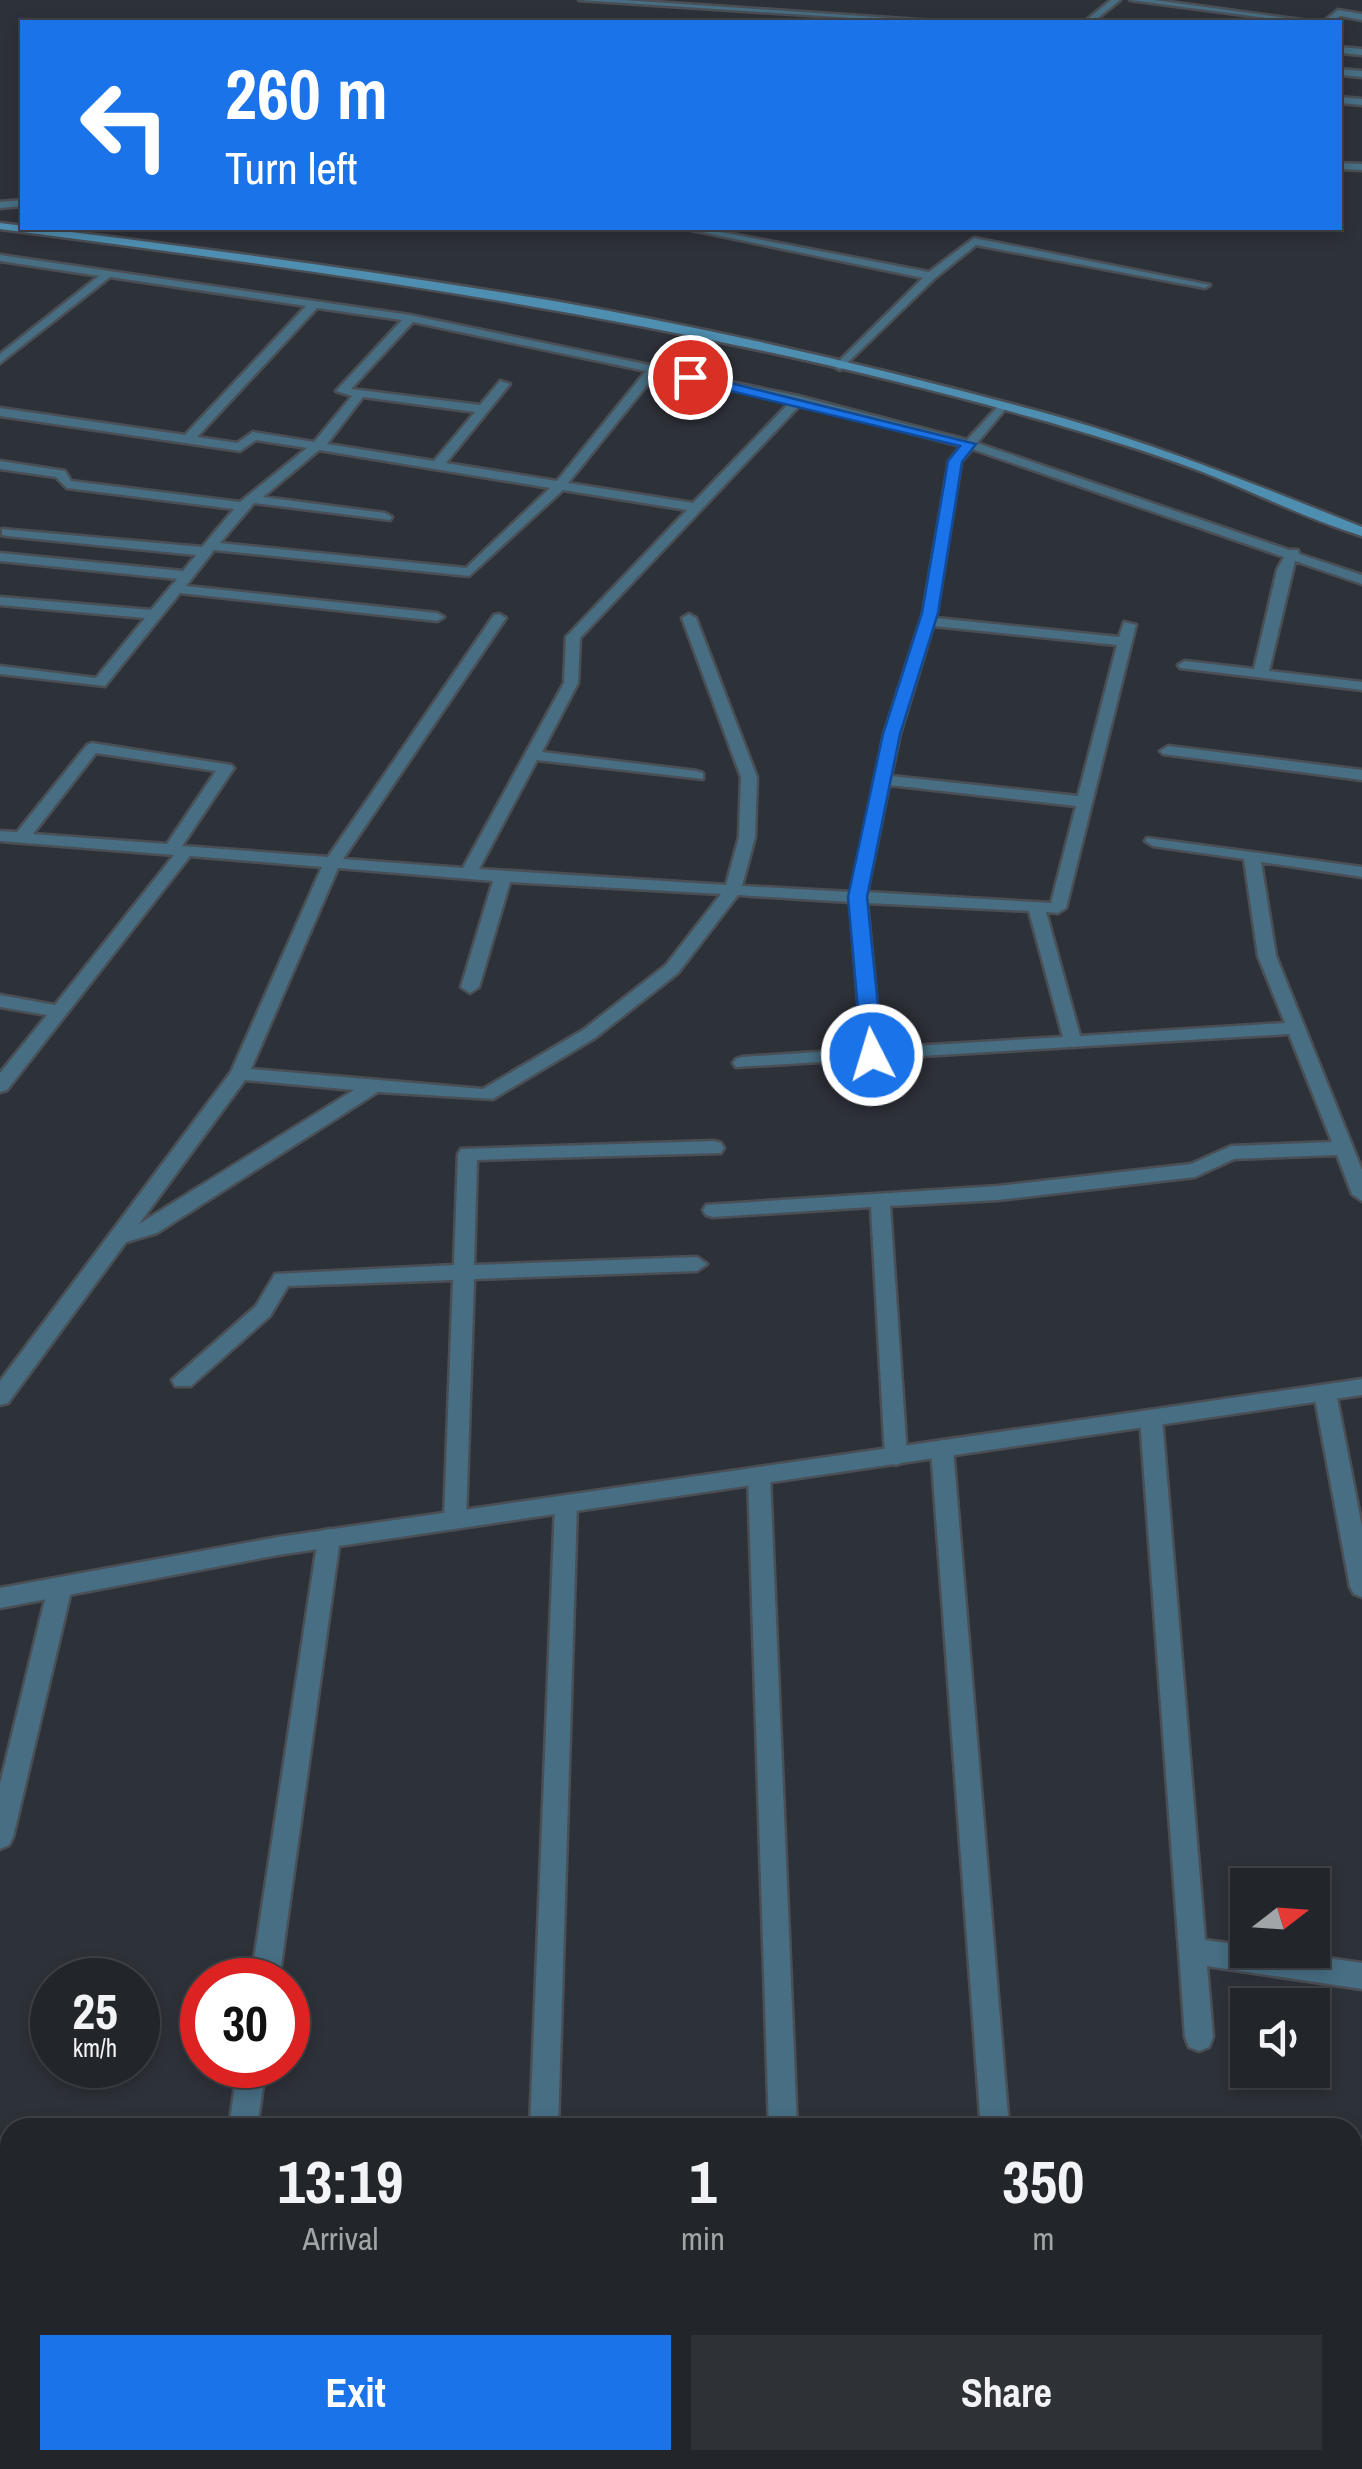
<!DOCTYPE html>
<style>
:root{--surface:#22252a;--page:#2e3136;--text:#f1f3f6;--muted:#a2a5a8;--line:#3f4247;--accent:#1a73e8}
body{margin:0;font-family:"Archivo Narrow",sans-serif;background:var(--page);color:var(--text);height:100vh;display:flex;flex-direction:column;font-size:38px;white-space:nowrap}
*{box-sizing:border-box;margin:0}
p{font-size:32px;color:var(--muted)}
.icon{flex:none;width:55px;height:55px;fill:none;stroke:currentColor;stroke-width:2;stroke-linecap:round;stroke-linejoin:round}
.map{position:relative;flex:1;overflow:hidden}
.details{position:absolute;left:0px;top:2118px;width:1362px;height:352px;display:flex;flex-direction:column;background:var(--surface);border-radius:30px 30px 0 0;box-shadow:0 5px 15px #0003,0 0 0 2px var(--line)}
.details>*{flex:none}
.guide{position:absolute;left:20px;top:20px;width:1322px;height:210px;border-radius:0px;box-shadow:0 5px 15px #0003,0 0 0 2px var(--line);background:#1a73e8;color:#fff;overflow:hidden}
.needle{width:65px;rotate:73deg}
.buttons{position:absolute;left:1230px;top:1868px;display:grid;gap:20px}
.buttons a{display:grid;place-items:center;width:100px;height:100px;border-radius:0px;background:var(--surface);box-shadow:0 5px 15px #0003,0 0 0 2px var(--line);font-size:50px}
.speed{position:absolute;left:30px;top:1958px;display:flex;gap:20px;font-size:50px;font-weight:700;text-align:center}
.speed>*{display:grid;place-content:center;width:130px;height:130px;border-radius:50%;background:var(--surface);box-shadow:0 5px 15px #0003,0 0 0 2px var(--line);line-height:1}
.speed small{font-size:25px;font-weight:400}
.speed .limit{border:15px solid #d22;background:#fff;color:#111}
.pin{position:absolute;display:grid;place-items:center;width:85px;height:85px;color:#fff;margin:-42px;border:5px solid #fff;border-radius:50%;box-shadow:0 2px 10px #0007}
.me{position:absolute;width:110px;margin:-55px;rotate:355deg;stroke-linejoin:round;filter:drop-shadow(0 0 8px #0008)}
.turn{display:flex;align-items:center;gap:35px;height:210px;padding:0 40px;font-size:45px}
.turn .icon{width:130px;height:130px;stroke-width:2.5}
.turn b{display:block;font-size:70px;line-height:85px}
.eta{display:flex;justify-content:space-evenly;align-items:center;height:170px;text-align:center}
.eta b{font-size:60px;font-weight:700;line-height:70px}
.cta{display:flex;gap:20px;margin-top:auto;padding:20px 40px}
.cta a{flex:1;height:115px;border-radius:0px;background:var(--accent);color:#fff;font-size:40px;font-weight:700;line-height:115px;text-align:center}
.cta a+a{background:var(--page);color:var(--text)}
.map>svg:first-child{display:block}
</style>
<div class="map">
<svg width="1362" height="2469" viewBox="0 0 1362 2469">
<rect width="100%" height="100%" fill="#2d3138"/>
<g fill="none" stroke-linecap="round" stroke-linejoin="round">
<defs>
<g id="minor">
<path d="M579,0H624L949,22H912Z"/>
<path d="M1111,0H1120L1093,22H1084Z"/>
<path d="M1130,0H1154L1317,22H1297Z"/>
<path d="M1338,10L1362,14V20L1340,16L1332,22H1323Z"/>
<path d="M1340,47L1362,49V55L1340,53Z"/>
<path d="M1340,69L1362,71V77L1340,75Z"/>
<path d="M1340,97L1362,99V105L1340,103Z"/>
<path d="M1340,163L1362,164V170L1340,169Z"/>
<path d="M22,200V206L0,208V202Z"/>
<path d="M682,228H700L929,272L974,238L1210,285L1205,288L976,245L935,278L840,370L836,368V364L923,278Z"/>
<path d="M0,255L410,315L798,396L967,440L1002,402L1008,406L977,443L1289,550H1298L1299,554L1362,575V584L1295,561L1269,671L1362,682V690L1180,668L1178,665L1185,661L1254,669L1277,570L1284,557L972,449L961,462L936,618L1119,637L1124,622L1136,625L1066,908L1058,913L1046,912L1080,1036L1285,1023L1258,956L1244,859L1153,846L1145,841L1147,838L1362,867V877L1261,862L1276,956L1362,1170V1201L1352,1194L1337,1155L1234,1159L1195,1177L998,1200L890,1206L907,1456L904,1462L896,1465L888,1462L885,1456L871,1207L713,1217L706,1215L703,1210L706,1205L998,1186L1191,1164L1231,1146L1332,1142L1289,1034L736,1067L733,1063L736,1059L742,1057L862,1049L850,902L738,895L678,973L595,1038L493,1099L378,1092L157,1233L126,1242L8,1403L0,1405V1381L231,1072L322,867L190,856L7,1090L0,1092V1073L47,1015L0,1007V995L55,1005L174,855L0,841V831L17,832L87,745L92,743L231,765L234,768L182,846L328,857L494,615L499,614L506,618L343,859L463,868L564,683L566,637L687,510L563,490L469,576L214,550L186,586L437,613L444,617L437,621L180,593L105,686L0,674V666L96,678L145,618L0,605V597L151,610L177,579L0,561V553L183,571L196,555L7,536L2,535V529L202,547L234,509L67,488L56,477L0,469V461L65,471L71,481L240,502L307,448L256,440L240,451L0,416V408L185,435L306,306L110,277L0,363V354L99,276L0,261ZM317,308L402,320L336,391L352,396L314,442L253,432L237,443L197,437ZM413,322L646,371L557,481L446,463L510,384L500,381L480,405L351,389ZM656,374L790,402L693,503L568,483ZM363,397L475,412L434,461L327,444ZM801,404L961,446L949,461L923,613L884,734L851,892L742,886L755,837L757,777L696,618L689,614L682,618L741,777L739,837L726,885L479,869L537,760L703,779V773L697,771L542,752L578,683L580,638ZM319,450L550,488L466,568L220,543L254,503L390,520L392,517L385,513L263,497ZM933,626L1117,645L1078,796L891,776L900,734ZM96,753L216,771L167,844L33,834ZM889,785L1076,806L1051,903L867,892ZM338,868L493,881L461,987L470,993L479,987L510,882L721,894L666,965L583,1030L483,1089L251,1069ZM867,903L1029,911L1063,1037L881,1048ZM245,1080L354,1090L139,1224Z"/>
<path d="M1168,746L1362,770V780L1163,754L1160,751Z"/>
<path d="M714,1141L721,1143L724,1148L721,1153L477,1160L474,1265L697,1257L707,1264L697,1271L474,1279L466,1520L463,1526L455,1529L447,1526L444,1520L453,1280L288,1286L270,1316L191,1386H175L172,1380L256,1306L275,1274L454,1265L458,1154L461,1149Z"/>
<path d="M1325,1385L1333,1387L1336,1393L1362,1527V1597L1354,1594L1350,1587L1314,1393L1317,1387Z"/>
<path d="M1151,1410L1159,1412L1162,1418L1205,1940L1248,1946V1950H1272L1362,1963V1989L1207,1966L1213,2037L1209,2047L1199,2051L1189,2047L1185,2037L1179,1951L1140,1418L1143,1412Z"/>
<path d="M942,1440L950,1443L953,1449L1009,2128H981L931,1449L934,1443Z"/>
<path d="M759,1467L767,1470L770,1476L797,2128H769L748,1476L751,1470Z"/>
<path d="M566,1495L574,1498L577,1504L558,2128H530L555,1504L558,1498Z"/>
<path d="M329,1529L337,1531L340,1538L279,1980H251L318,1538L321,1531Z"/>
<path d="M60,1577L68,1580L72,1587L13,1837L9,1845L0,1849V1784L48,1587L52,1580Z"/>
<path d="M238,2065H266L257,2128H229Z"/>
<path d="M1352,2237L1362,2238V2268L1352,2267Z"/>
<path d="M0,2326L10,2327V2357L0,2356Z"/>
<path d="M102,2460H134L132,2469H100Z"/>
<rect x="906" y="2460" width="32" height="9"/>
</g>
<path id="tertiary" d="M1362,1379V1395L278,1555L0,1608V1588L278,1537Z"/>
<path id="secondary" d="M0,223C182,246 370,270 554,301C715,329 876,367 1034,410C1146,440 1254,484 1362,527V536C1307,519 1254,492 1200,471C1144,450 1085,432 1027,416C691,321 345,274 0,229Z"/>
</defs>
<use href="#minor" stroke="#4a4e55" stroke-width="5"/>
<use href="#tertiary" stroke="#4a4e55" stroke-width="5"/>
<use href="#secondary" stroke="#4a4e55" stroke-width="5"/>
<use href="#minor" fill="#476e83" fill-rule="evenodd"/>
<use href="#tertiary" fill="#476e83" fill-rule="evenodd"/>
<use href="#secondary" fill="#4e8fb1" fill-rule="evenodd"/>
</g>
<path fill="#1a73e8" stroke="#114b97" stroke-width="2.5" d="M690,373L976,444L962,462L938,613L900,734L867,897L883,1055L880,1060L872,1062L862,1055L848,897L883,734L922,613L948,461L960,446L685,380V374Z"/>
</svg>
<div class="buttons">
<a><svg class="needle" viewBox="-14 -14 28 28"><path d="M0-13l5 13h-10z" fill="#e53935"/><path d="M0 13l5-13h-10z" fill="#a2a5a8"/></svg></a>
<a><svg class="icon" aria-label="sound" viewBox="0 0 24 24"><path d="M4 9h4l5-4v14l-5-4H4zM17 9q2 3 0 6"/></svg></a>
</div>
<div class="speed"><div>25<small>km/h</small></div><div class="limit">30</div></div>
<div class="pin" style="left:690px;top:377px;background:#d93025"><svg class="icon" aria-label="arrive" viewBox="0 0 24 24"><path d="M6 21V4h12l-3 4 3 4H6"/></svg></div>
<svg class="me" style="left:872px;top:1055px" viewBox="-20 -20 40 40"><circle r="17" fill="#1a73e8" stroke="#fff" stroke-width="3"/><path d="M0-11L8 9 0 5-8 9z" fill="#fff"/></svg>
<div class="guide">
<div class="turn"><svg class="icon" aria-label="left" viewBox="0 0 24 24"><path d="M17 20v-9H6M10 6l-5 5 5 5"/></svg><div><b>260 m</b>Turn left</div></div>
</div>
<section class="details">
<div class="eta">
<div><b>13:19</b><p>Arrival</p></div>
<div><b>1</b><p>min</p></div>
<div><b>350</b><p>m</p></div>
</div>
<div class="cta"><a>Exit</a><a>Share</a></div>
</section>
</div>
